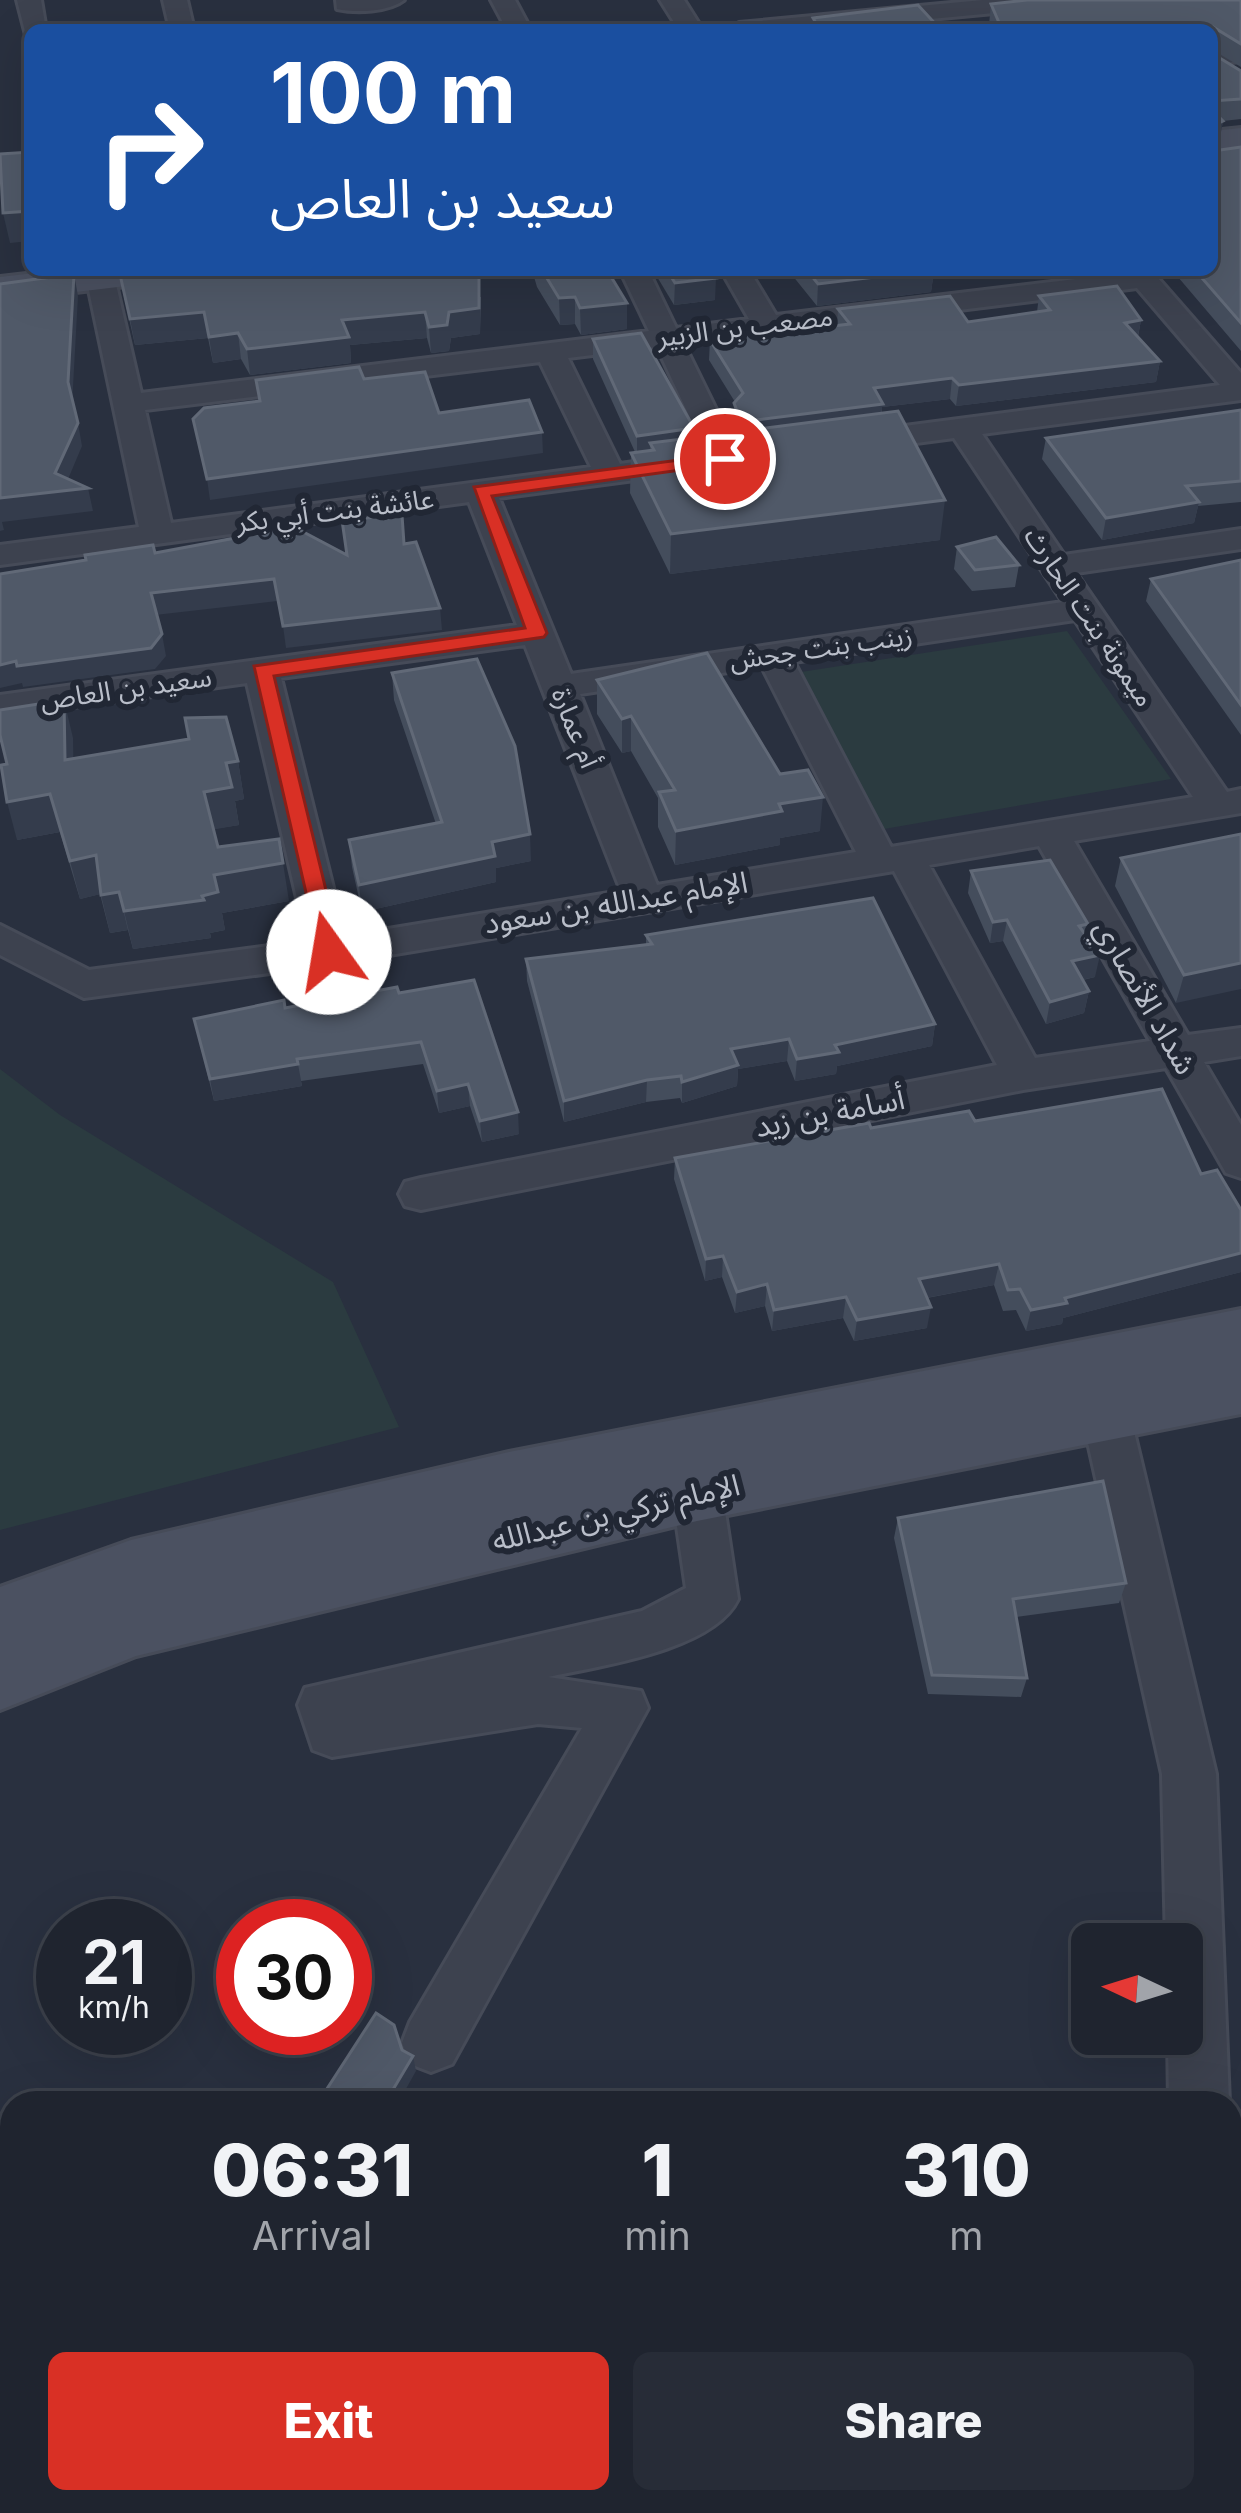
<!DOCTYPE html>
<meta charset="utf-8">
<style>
:root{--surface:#1f242f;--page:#272c37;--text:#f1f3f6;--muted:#a1a4aa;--line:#3c414b;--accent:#d93025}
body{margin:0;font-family:Inter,"Noto Sans Arabic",sans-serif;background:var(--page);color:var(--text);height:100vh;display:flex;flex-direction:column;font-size:45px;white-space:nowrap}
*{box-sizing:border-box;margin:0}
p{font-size:39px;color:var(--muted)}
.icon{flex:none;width:66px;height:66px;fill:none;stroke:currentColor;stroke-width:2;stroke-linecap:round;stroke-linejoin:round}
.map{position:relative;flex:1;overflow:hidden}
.panel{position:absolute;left:0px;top:2091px;width:1242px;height:423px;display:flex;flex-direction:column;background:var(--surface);border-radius:36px 36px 0 0;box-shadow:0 12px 48px #0002,0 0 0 3px var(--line)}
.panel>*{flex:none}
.top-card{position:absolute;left:24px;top:24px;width:1194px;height:252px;border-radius:18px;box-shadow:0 12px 48px #0002,0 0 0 3px var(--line);background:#1a4fa0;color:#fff;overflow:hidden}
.needle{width:78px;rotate:274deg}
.tools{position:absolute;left:1071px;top:1923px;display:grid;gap:24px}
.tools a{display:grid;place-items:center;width:132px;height:132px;border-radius:18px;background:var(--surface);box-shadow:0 12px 48px #0002,0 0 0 3px var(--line);font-size:60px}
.speed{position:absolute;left:36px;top:1899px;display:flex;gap:24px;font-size:60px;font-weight:700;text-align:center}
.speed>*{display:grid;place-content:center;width:156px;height:156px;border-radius:50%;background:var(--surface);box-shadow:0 12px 48px #0002,0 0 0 3px var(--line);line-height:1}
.speed small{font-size:30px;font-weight:400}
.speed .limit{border:18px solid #d22;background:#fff;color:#111}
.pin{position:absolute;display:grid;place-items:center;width:102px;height:102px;color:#fff;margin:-51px;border:6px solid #fff;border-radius:50%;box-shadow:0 3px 12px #0007}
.me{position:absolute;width:132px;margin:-66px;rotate:347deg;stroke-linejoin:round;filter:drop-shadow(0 0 9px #0008)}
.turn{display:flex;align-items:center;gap:42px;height:252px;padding:0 48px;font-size:54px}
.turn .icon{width:156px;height:156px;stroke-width:2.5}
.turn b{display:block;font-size:84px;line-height:102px}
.eta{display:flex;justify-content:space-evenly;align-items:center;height:204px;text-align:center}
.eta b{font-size:72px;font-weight:800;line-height:84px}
.button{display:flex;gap:24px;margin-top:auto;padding:24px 48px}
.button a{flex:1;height:138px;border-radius:18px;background:var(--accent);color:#fff;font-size:48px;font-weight:800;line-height:138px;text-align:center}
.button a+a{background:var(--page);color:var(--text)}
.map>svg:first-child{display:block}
</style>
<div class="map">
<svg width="1241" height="2513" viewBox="0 0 1241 2513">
<rect width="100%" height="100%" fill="#29303f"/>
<g fill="#2b3b40">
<path d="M1067,631L1171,779L884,829L801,672Z"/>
<path d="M0,1069L60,1115L333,1282L399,1427L0,1530Z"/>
</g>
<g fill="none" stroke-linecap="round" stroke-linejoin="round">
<defs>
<g id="street">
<path d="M17,0H41L46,30L26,35Z"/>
<path d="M163,0H187L194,30H170Z"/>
<path d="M336,0H404C389,12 356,13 337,9Z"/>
<path d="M491,0H515L531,30H507Z"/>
<path d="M660,0H684L703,30H679Z"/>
<path d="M983,0H1069L1057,7L814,30H727L739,23Z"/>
<path d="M1241,47V61L1212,64V50Z"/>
<path d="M90,270H110L114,276L141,393L649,331L620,270H648L676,328L749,319L721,270H749L776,315L1151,270L1241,373V400L982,434L1064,555L1241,529V549L1076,573L1227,792L1241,789V813L1074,841L1188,1035L1241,1028V1056L1204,1062L1241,1125V1178L1226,1173L1166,1068L1023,1090L421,1210L405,1206L399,1194L405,1182L421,1178L997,1065L894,871L329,965L84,998L0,955V925L89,970L307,941L247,683L0,717V695L517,625L469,502L0,565V545L139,527L86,276ZM1137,288L1220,385L735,448L684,344ZM657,347L706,452L620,464L568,358ZM540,362L591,467L171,523L145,410ZM954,438L1063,602L571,674L499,498ZM1075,620L1193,797L891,847L794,662ZM525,645L621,891L345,936L281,678ZM762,667L856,852L657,885L580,694ZM1039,846L1150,1041L1035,1058L929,865Z"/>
<path d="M1105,1392L1122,1397L1129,1411L1216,1774L1229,2103H1169L1168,2034H1182V1944H1166L1162,1774L1081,1411L1088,1397Z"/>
<path d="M697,1471L714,1477L722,1492L738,1599C714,1650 600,1666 548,1677L641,1691L648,1708L452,2064L431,2072L410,2064L402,2043L410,2022L582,1728L538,1724L332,1757L313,1750L298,1705L305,1688L642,1611L686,1588L672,1492L680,1477Z"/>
<path d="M1230,2484L1237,2513H1171V2502H1230Z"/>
</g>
<g id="secondary">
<path d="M1241,128V150L1212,153V131Z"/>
<path d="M61,270H179L160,282L0,301V277Z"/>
<path d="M1241,1309V1414L697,1521L136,1656L0,1710V1587L131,1540L509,1452Z"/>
</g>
</defs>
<use href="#street" stroke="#464b58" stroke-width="6"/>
<use href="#secondary" stroke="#464b58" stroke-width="6"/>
<use href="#street" fill="#3d424f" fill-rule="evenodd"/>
<use href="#secondary" fill="#4b5161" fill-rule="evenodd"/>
</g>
<g fill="#444d5c">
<path d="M1241,0V67L1213,50V54L1241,71V119L1223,121L1219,142L1213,145V151L1241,147V351L1172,270H1212V30H812L813,18L941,30L989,25L991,4Z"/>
<path d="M118,270L481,297L480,334L451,338L449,351L431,353L427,338L350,345L351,363L250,375L241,359L213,363L208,338L135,345Z"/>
<path d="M532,270H607L627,329L581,335L575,324L560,325L537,287Z"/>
<path d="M653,270H710L715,300L674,305Z"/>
<path d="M788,270H984L933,278L931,292L817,306Z"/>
<path d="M1039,296L1141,320L1138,337L1160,361L1156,382L956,406L950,399L882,407V413L940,540L670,574L630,493L631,453L635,452L593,359V339L694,437L734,492L754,484L749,470L750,441L740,443L733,424L735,402L709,360L710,340L837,325L838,309L968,322L1037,312Z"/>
<path d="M1241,410V502L1198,506L1194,523L1102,540L1042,459L1046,438Z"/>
<path d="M957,547L1019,565L1015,587L972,591L954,569Z"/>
<path d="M1241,560V735L1146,601L1151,579Z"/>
<path d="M392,673L531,861L496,868V882L362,912L352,867L349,840L436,824L394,700Z"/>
<path d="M597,680L820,831L780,838V845L675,865L658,827V798L631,751L622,753L597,714Z"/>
<path d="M73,738V758L238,761L244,799L235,801L239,825L213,829L218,847L289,901L222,913L225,930L210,933L211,938L133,949L128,930L110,933L100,894L80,899L60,832L17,840Z"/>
<path d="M1241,834L1176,1003L1115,886L1121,858Z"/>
<path d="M971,871L1088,924L1086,936L1095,977L1083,980L1089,991L1084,1013L1046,1024L1003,941L990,943L968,893Z"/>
<path d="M646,935L935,1024L932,1046L837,1066L836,1074L795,1081L787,1061L738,1069L737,1086L682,1103L680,1098L646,1102L564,1122L527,981L526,959L646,944Z"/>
<path d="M399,993L519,1134L482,1142L470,1106L439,1113L423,1064L301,1081L302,1086L214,1101L194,1019Z"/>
<path d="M975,1121L1201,1174L1241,1210V1272L1063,1318L1062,1324L1026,1331L1016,1310L1003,1311L994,1285L927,1298V1328L854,1341L843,1318L772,1331L765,1306L735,1313L722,1277L705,1281L674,1179L675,1158L871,1128Z"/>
<path d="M898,1518L1126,1583L1119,1603L1016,1617L1027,1678L1021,1697L928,1694L894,1538Z"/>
</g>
<g fill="#343c4c">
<path d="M1223,121L1219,142L1212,145V126Z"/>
<path d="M30,211V241L10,243L3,213Z"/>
<path d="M924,270H984L933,278L931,292L817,306L818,284Z"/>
<path d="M480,271V334L451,338L449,351L431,353L429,327L449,312Z"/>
<path d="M74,274L78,296L72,405L68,382Z"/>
<path d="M716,278L715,300L674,305L675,283Z"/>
<path d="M575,297V324L560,325L559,298Z"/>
<path d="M627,303V329L581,335L580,308Z"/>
<path d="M204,312L208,338L135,345L130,319Z"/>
<path d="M425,312L427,338L350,345L351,363L250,375L247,349L342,320Z"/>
<path d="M1141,320L1137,341L1125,323Z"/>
<path d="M238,333L241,359L213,363L209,337Z"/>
<path d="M1160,361L1156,382L956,406L959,385Z"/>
<path d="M952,378L950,399L882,407L881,425L751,430L750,441L740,443L741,422L874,388Z"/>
<path d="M78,423L82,446L63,491L88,488L93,511L2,522L4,530L0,531V498L55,473Z"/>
<path d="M694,428V449L654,450L650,443V455L637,457V436Z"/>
<path d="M542,432L543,453L210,500L207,479Z"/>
<path d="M945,500L940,540L670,574L671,534Z"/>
<path d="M1199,502L1194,523L1102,540L1106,518Z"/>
<path d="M274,579L277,601L155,615L151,593Z"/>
<path d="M440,608L442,630L286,648L283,626Z"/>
<path d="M162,634L166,656L155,669L23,687L22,683L0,688V665Z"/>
<path d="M64,700L73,738L74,798L65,760Z"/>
<path d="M631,716V751L622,753V719Z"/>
<path d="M238,761L244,799L235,801L239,825L211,830L204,792L226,763Z"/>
<path d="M50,794L60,832L17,840L7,802Z"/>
<path d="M823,797L820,831L780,838V845L675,865L676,831L779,804Z"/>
<path d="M530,834L531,861L496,868V882L362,912L359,885L492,842Z"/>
<path d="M96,855L105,893L80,899L70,861Z"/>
<path d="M283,863L289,901L222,913L225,930L210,933L211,938L133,949L124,911L202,896L214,875Z"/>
<path d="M119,892L128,930L110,933L101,895Z"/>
<path d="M1007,920L1003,941L990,943L993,922Z"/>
<path d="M1100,955L1095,977L1067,983L1072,961Z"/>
<path d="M1241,963V989L1176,1003L1184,975Z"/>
<path d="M1089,991L1084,1013L1046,1024L1050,1002Z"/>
<path d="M935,1024L932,1046L837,1066L836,1074L795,1081L797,1059L835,1045Z"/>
<path d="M789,1039L787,1061L738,1069L737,1086L682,1103V1082L731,1049Z"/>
<path d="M298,1064L302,1086L214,1101L210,1079Z"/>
<path d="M647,1080L646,1102L564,1122V1101Z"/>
<path d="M468,1084L470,1106L439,1113L437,1091Z"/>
<path d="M518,1112L519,1134L482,1142L480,1121Z"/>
<path d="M1241,1253V1272L1063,1318L1062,1324L1026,1331L1031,1310L1065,1298Z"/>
<path d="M723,1256L722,1277L705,1281L706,1259Z"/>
<path d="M999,1264L994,1285L915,1300L919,1279Z"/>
<path d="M767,1284L765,1306L735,1313L737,1292Z"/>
<path d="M846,1297L843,1318L772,1331L774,1310Z"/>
<path d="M931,1307L927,1328L854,1341L857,1320Z"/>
<path d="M413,2056L416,2071L398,2103H385Z"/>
<path d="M149,2502H163L156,2513H142Z"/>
</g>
<g fill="#505968" stroke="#616977" stroke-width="3">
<path d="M1027,0H1241V44L1213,27V54L1241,71V99L1212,101V30H816H820L813,18L918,5L941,30L1000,25L991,4Z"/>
<path d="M741,24L746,30H681Z"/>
<path d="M1212,110L1223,121L1212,126Z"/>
<path d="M1212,131L1213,151L1241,147V323L1195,270H1212Z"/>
<path d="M30,152V211L3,213L0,154Z"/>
<path d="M119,270H479V308L449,312L447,325L429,327L425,312L342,320L349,337L247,349L238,333L209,337L204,312L130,319Z"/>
<path d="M542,270H607L627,303L580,308L575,297L559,298Z"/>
<path d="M667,270H710L716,278L675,283Z"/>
<path d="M807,270H933L818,284Z"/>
<path d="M74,274L68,382L78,423L55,473L88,488L0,498V284Z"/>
<path d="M1117,286L1141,320L1125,323L1160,361L959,385L952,378L874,388L883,404L741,422L734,403L743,393L710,340L850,324L838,309L950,296L968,322L1050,310L1039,296Z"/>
<path d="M641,333L694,428L637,436L593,339Z"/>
<path d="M359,367L364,379L425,372L439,413L529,400L542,432L207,479L193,419L204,408L260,401L256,380Z"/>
<path d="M1241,410V481L1186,486L1199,502L1106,518L1046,438Z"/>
<path d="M898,411L945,500L671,534L631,453L654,450L650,443L707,436L734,492L769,478L751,430Z"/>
<path d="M402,515L404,544L416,542L440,608L283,626L274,579L151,593L162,634L151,648L17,666L16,661L0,665V574L86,560L85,555L153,545L155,553L294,527L347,555L342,520Z"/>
<path d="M996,537L1019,565L975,570L957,547Z"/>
<path d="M1241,560V705L1151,579Z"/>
<path d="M707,653L780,774L808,770L823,797L779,804L782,811L676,831L659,792L675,790L631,716L622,719L597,680Z"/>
<path d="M477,659L515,746L530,834L492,842L495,856L359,885L349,840L442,822L392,673Z"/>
<path d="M64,700L65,760L189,739L185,718L226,717L238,761L226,763L232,787L204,792L218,847L279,839L283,863L214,875L218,892L202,896L204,900L124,911L119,892L101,895L96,855L70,861L50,794L7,802L1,765L7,764L0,735V710Z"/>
<path d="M1241,834V963L1184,975L1121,858Z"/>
<path d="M1050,860L1088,924L1079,926L1100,955L1072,961L1089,991L1050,1002L1007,920L993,922L971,871Z"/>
<path d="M873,898L935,1024L835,1045L839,1052L797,1059L789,1039L731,1049L738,1065L682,1082L681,1076L647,1080L564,1101L526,959L652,944L646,935Z"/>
<path d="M474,980L518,1112L480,1121L468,1084L437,1091L421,1042L297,1059L298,1064L210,1079L194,1019L284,1000L285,1008L397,987L399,993Z"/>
<path d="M1162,1089L1201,1174L1217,1170L1241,1210V1253L1065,1298L1067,1303L1031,1310L1020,1289L1008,1290L999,1264L919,1279L931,1307L857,1320L846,1297L774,1310L767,1284L737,1292L723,1256L706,1259L675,1158L869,1123L871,1128L969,1111L975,1121Z"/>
<path d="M1103,1481L1126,1583L1013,1599L1027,1678L932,1675L898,1518Z"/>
<path d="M376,2013L394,2025L402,2050L413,2056L385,2103H329L321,2098Z"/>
<path d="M15,2502H69L79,2507L82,2502H149L142,2513H10Z"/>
</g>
<path fill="#d93025" stroke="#8d1f18" stroke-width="3" d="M725,454L732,455V463L492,496L547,633L544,637L274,676L341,952L329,960L321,958L254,666L525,628L474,487Z"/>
<g text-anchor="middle" stroke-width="12" stroke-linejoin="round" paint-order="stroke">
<g font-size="27" fill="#b9bec9" stroke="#212734">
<text transform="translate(745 327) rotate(-7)" y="9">مصعب بن الزبير</text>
<text transform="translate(335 511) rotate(-7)" y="9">عائشة بنت أبي بكر</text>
<text transform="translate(1089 617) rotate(56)" y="9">ميمونة بنت الحارث</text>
<text transform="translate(821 648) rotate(-8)" y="9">زينب بنت جحش</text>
<text transform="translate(126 689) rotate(-8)" y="9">سعيد بن العاص</text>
<text transform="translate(575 728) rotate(68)" y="9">أم عمارة</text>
</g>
<g font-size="30" fill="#b9bec9" stroke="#212734">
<text transform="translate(616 903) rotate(-9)" y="10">الإمام عبدالله بن سعود</text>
<text transform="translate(1145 997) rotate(60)" y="10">شداد الأنصاري</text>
<text transform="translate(830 1113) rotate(-11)" y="10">أسامة بن زيد</text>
<text transform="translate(616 1513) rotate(-13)" y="10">الإمام تركي بن عبدالله</text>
</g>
</g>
</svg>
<div class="tools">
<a><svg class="needle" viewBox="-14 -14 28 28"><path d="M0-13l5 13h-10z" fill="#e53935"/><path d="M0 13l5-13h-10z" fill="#a1a4aa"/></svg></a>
</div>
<div class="speed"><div>21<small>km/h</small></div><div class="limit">30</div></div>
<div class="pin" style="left:725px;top:459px;background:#d93025"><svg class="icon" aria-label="arrive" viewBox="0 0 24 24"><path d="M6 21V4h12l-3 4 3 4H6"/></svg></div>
<svg class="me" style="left:329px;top:952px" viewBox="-20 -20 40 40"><circle r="19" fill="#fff"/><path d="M0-13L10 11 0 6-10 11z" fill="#d93025"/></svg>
<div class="top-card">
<div class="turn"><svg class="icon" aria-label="right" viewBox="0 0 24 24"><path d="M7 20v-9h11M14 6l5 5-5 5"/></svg><div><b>100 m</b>سعيد بن العاص</div></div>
</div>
<section class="panel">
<div class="eta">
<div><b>06:31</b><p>Arrival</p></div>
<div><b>1</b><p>min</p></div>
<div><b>310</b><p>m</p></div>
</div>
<div class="button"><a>Exit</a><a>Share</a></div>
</section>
</div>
